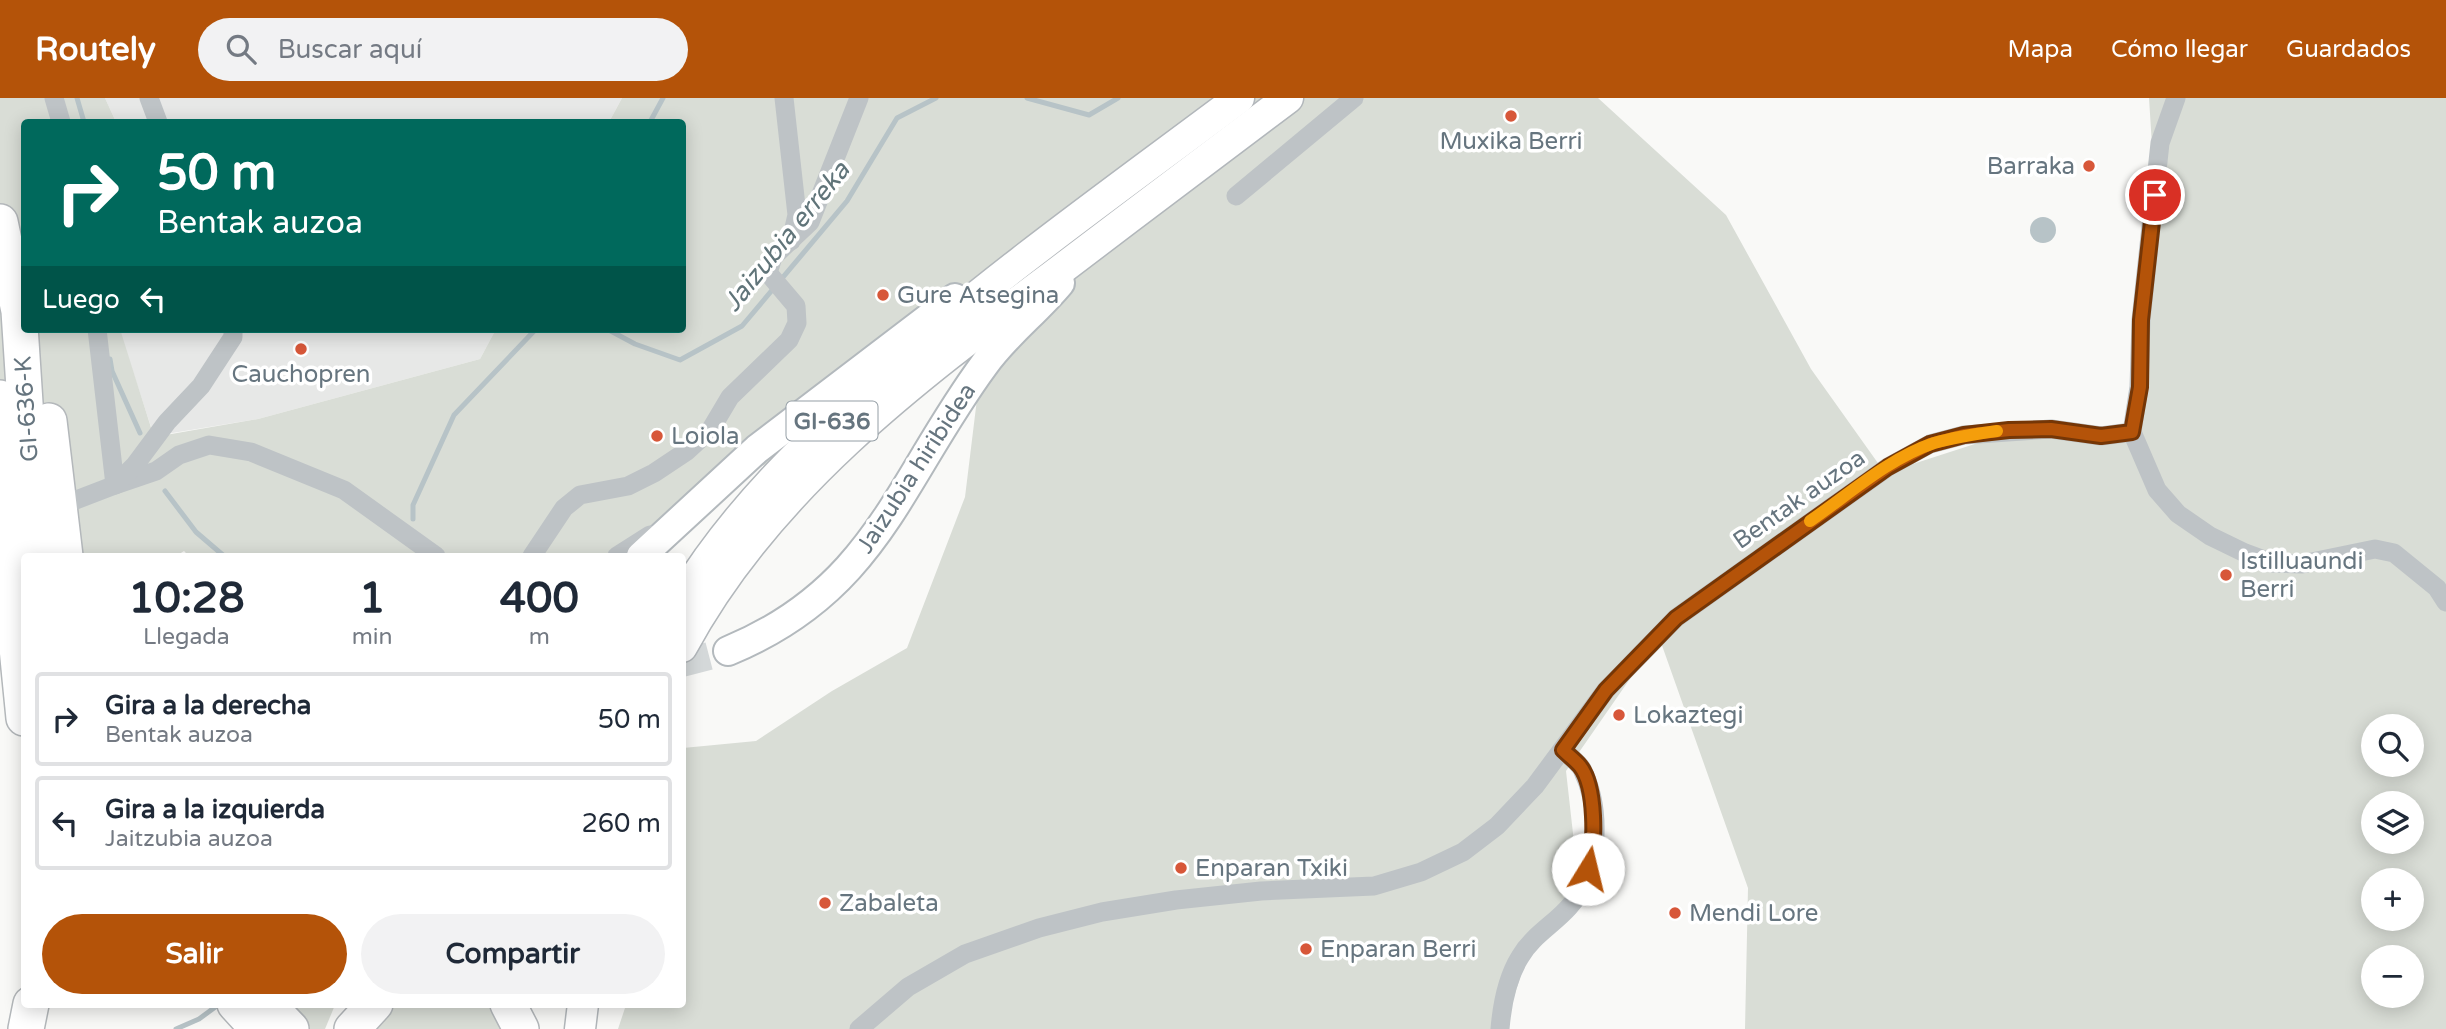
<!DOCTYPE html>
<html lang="es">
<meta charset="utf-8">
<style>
:root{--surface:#fff;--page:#f2f2f3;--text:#1f2937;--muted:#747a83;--line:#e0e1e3;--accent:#b45309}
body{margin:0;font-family:"Varela Round",sans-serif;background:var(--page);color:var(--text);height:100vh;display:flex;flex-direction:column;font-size:26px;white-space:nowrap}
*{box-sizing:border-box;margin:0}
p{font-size:23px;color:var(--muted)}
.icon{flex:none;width:38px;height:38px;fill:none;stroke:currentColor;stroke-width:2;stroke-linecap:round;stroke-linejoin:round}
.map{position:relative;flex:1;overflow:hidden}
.details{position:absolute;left:21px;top:455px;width:665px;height:455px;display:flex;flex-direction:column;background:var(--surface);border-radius:7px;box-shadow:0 4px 18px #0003}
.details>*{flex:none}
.guide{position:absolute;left:21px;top:21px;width:665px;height:214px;border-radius:7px;box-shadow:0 4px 18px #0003;background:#00695c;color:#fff;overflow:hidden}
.fabs{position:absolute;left:2361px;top:616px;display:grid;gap:14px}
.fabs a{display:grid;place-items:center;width:63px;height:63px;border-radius:50%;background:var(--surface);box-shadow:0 4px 18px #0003;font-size:35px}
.pin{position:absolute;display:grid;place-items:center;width:60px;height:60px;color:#fff;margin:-30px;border:4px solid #fff;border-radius:50%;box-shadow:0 2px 7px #0007}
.me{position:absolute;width:77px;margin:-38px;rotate:9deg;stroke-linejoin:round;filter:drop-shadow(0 0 5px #0008)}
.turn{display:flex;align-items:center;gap:24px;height:147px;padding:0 21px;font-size:32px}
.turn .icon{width:91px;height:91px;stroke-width:2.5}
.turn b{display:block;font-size:49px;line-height:60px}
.then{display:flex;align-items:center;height:66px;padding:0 21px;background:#0003;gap:14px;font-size:26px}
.eta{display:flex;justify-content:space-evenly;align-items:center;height:119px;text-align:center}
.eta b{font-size:42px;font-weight:700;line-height:49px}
.primary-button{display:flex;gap:14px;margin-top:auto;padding:14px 21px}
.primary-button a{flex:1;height:80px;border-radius:42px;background:var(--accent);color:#fff;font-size:28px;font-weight:700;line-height:80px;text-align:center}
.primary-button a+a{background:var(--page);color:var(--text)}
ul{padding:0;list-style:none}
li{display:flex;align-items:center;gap:21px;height:94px;margin:0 14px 10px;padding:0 7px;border:4px solid var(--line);border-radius:7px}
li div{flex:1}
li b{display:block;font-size:26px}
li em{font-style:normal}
header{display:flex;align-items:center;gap:42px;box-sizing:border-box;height:98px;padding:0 35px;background:var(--accent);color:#fff}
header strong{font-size:33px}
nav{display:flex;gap:38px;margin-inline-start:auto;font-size:24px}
.search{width:490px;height:63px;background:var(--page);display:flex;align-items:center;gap:18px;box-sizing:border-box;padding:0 24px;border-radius:38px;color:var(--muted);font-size:26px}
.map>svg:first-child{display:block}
</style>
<header>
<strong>Routely</strong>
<div class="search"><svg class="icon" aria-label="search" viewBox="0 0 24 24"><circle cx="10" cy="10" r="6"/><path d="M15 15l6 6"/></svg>Buscar aquí</div>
<nav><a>Mapa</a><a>Cómo llegar</a><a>Guardados</a></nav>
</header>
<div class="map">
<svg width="2446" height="931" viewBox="0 0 2446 931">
<rect width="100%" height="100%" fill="#f9f9f7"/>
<g fill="#e7e8e7">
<path d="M105,0H622L609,24H116Z"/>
<path d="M119,231H496L480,261L258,321L154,338Z"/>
</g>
<g fill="#d9ddd6" fill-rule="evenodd">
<path d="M0,0H105L116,24H24V231H120L154,339L258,321L480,261L496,231H682V24H609L622,0H1598L1726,117L1811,271L1885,375L2018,332L2129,334L2155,95L2149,0H2446V931H1745L1748,790L1659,539L1566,673L1581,807L1528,854L1504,931H618L626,907L682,906L683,650L756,643L832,593L907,550L965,399L983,252L676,413L605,458H189L184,453L176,458H84L69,388L0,350ZM2373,628H2412V667H2373ZM2373,705H2412V744H2373ZM2373,782H2412V821H2373ZM2373,859H2412V898H2373Z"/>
<path d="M395,906L492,907L507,931H373Z"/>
<path d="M287,907H335L325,931H307Z"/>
</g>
<circle fill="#b7c3c7" cx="2043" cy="132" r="13"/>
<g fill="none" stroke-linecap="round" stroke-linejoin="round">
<g stroke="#b7c3c7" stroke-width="5">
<path d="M77,0L84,24"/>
<path d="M1027,0L1089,17L1118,0"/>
<path d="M650,24L663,0"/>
<path d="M607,231L635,246L680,262L742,228L847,103L897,20L936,0"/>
<path d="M110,261L112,273L140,335"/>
<path d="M165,393L196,434L224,458"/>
<path d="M413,421V407L454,317L536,231"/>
<path d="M176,931L199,921L218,907"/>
</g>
<path stroke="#d4d8d9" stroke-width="28" stroke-dasharray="28 14" stroke-linecap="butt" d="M682,565L728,553"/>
<defs>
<g id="secondary">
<path d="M641,458L757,351L955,200"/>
<path d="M728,553C876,492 898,384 984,267C1006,236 1036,214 1060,185"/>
</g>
<g id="primary">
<path d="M682,500C735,413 807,344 883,277C996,177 1119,90 1239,0"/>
<path d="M682,549C768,389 917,279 1059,173C1135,115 1211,58 1288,0"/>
<path d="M580,931L583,906"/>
</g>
<g id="highway">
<path d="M0,124L19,213L35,458"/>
<path d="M0,300L12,503L24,545"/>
<path d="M49,323L65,458"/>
<path d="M14,520L24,620"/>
<path d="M235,906L258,931"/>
<path d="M267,906L291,931"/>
<path d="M508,906L521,931"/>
<path d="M26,931L31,906"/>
<path d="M352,931L375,906"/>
</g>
</defs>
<use href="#secondary" stroke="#b3b9bd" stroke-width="32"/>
<use href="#primary" stroke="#b2b7bb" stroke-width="33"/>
<use href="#highway" stroke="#b4b8bb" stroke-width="38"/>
<g stroke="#bec3c6" stroke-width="19">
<path d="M54,0L61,24"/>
<path d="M149,0L158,24"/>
<path d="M784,0L797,117L791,143"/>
<path d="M2176,0L2160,45L2141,222L2139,289L2132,334L2157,392L2178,416L2210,438L2245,455L2272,465L2302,466L2375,451L2394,455L2437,490L2446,504"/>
<path d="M1236,98L1354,0"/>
<path d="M97,231L115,387L156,373L179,357L209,347L251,354L344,392L436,458"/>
<path d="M76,402L115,387L135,367L167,324L201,288L233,239V231"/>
<path d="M532,458L564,410L580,397L628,388L654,375L687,353L711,331L730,299L789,242L797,225L796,208L768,175L773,159L810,124L859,0"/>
<path d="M617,458L650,437"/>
<path d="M859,931L908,889L965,856L1039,830L1102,814L1176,802L1261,793L1374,788L1421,774L1463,754L1497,728L1535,688L1606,592L1676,520L1888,369L1930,346L1964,337L2051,331L2101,338L2132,334"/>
<path d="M1500,931C1502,907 1507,880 1520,859C1532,838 1553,827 1569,809C1600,775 1602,712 1582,671C1578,664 1569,658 1563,652"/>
</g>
<use href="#secondary" stroke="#fff" stroke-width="28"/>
<use href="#primary" stroke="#fff" stroke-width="30"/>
<use href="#highway" stroke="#fff" stroke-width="35"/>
</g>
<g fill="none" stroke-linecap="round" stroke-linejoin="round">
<defs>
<path id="route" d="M1588,771C1596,747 1596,688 1580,668C1575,662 1568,657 1563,652L1606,592L1676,520L1888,369L1930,346L1964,337L2009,332L2051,331L2101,338L2132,334L2140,289L2141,222L2155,97"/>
</defs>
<use href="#route" stroke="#753606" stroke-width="18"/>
<use href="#route" stroke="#b45309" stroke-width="12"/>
<path stroke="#f59e0b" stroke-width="12" d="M1810,423C1848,397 1889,360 1934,345C1955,339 1975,336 1997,333"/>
</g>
<g fill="#d75739" stroke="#fff" stroke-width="2.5">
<circle cx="1511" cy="18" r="7"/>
<circle cx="2089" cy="68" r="7"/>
<circle cx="883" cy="197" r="7"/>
<circle cx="301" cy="251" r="7"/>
<circle cx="657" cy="338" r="7"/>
<circle cx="2226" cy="477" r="7"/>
<circle cx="1619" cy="617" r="7"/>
<circle cx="1181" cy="770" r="7"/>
<circle cx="825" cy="805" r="7"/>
<circle cx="1675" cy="815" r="7"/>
<circle cx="1306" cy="851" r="7"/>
</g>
<g text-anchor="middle" stroke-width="7" stroke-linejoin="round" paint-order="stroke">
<rect fill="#fff" stroke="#949ea5" stroke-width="2" x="786.5" y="303.5" width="91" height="39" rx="5"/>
<g font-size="23" font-weight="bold" fill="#66757f">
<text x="832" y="331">GI-636</text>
</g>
<g font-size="24" fill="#66757f" stroke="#fff" text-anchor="start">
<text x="1511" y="51" text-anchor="middle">Muxika Berri</text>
<text x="2075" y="76" text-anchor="end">Barraka</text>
<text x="897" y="205">Gure Atsegina</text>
<text x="301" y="284" text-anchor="middle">Cauchopren</text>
<text x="671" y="346">Loiola</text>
<text x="2240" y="471">Istilluaundi<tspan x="2240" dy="28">Berri</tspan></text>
<text x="1633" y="625">Lokaztegi</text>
<text x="1195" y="778">Enparan Txiki</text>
<text x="839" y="813">Zabaleta</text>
<text x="1689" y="823">Mendi Lore</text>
<text x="1320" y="859">Enparan Berri</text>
</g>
<g font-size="24" fill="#66757f" stroke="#fff">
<text transform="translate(26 311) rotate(-94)" y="8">GI-636-K</text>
<text transform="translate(916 370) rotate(-57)" y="8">Jaizubia hiribidea</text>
<text transform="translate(1799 401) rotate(-35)" y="8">Bentak auzoa</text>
</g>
<g font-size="26" font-style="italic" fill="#607479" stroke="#fff">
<text transform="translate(786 138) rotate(-51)" y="9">Jaizubia erreka</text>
</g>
</g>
</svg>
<div class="fabs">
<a><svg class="icon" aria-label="search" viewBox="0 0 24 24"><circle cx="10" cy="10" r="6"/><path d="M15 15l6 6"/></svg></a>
<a><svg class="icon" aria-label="layers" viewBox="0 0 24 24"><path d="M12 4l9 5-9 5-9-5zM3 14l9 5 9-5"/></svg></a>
<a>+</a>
<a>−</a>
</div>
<div class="pin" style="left:2155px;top:97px;background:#d93025"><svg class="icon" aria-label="arrive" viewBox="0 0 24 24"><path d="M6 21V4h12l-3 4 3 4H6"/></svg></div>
<svg class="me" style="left:1588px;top:771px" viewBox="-20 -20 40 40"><circle r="19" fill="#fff"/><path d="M0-13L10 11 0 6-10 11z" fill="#b45309"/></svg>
<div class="guide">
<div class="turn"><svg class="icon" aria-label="right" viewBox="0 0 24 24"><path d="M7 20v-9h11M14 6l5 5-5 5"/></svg><div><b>50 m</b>Bentak auzoa</div></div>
<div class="then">Luego<svg class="icon" aria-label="left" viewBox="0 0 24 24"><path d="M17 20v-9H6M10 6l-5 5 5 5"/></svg></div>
</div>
<section class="details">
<div class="eta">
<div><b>10:28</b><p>Llegada</p></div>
<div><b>1</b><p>min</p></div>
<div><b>400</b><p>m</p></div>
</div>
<ul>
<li><svg class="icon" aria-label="right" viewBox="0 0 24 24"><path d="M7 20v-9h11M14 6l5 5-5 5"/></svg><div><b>Gira a la derecha</b><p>Bentak auzoa</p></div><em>50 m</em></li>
<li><svg class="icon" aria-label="left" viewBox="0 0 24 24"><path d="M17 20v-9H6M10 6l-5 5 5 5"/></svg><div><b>Gira a la izquierda</b><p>Jaitzubia auzoa</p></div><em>260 m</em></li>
</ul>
<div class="primary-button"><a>Salir</a><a>Compartir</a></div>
</section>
</div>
